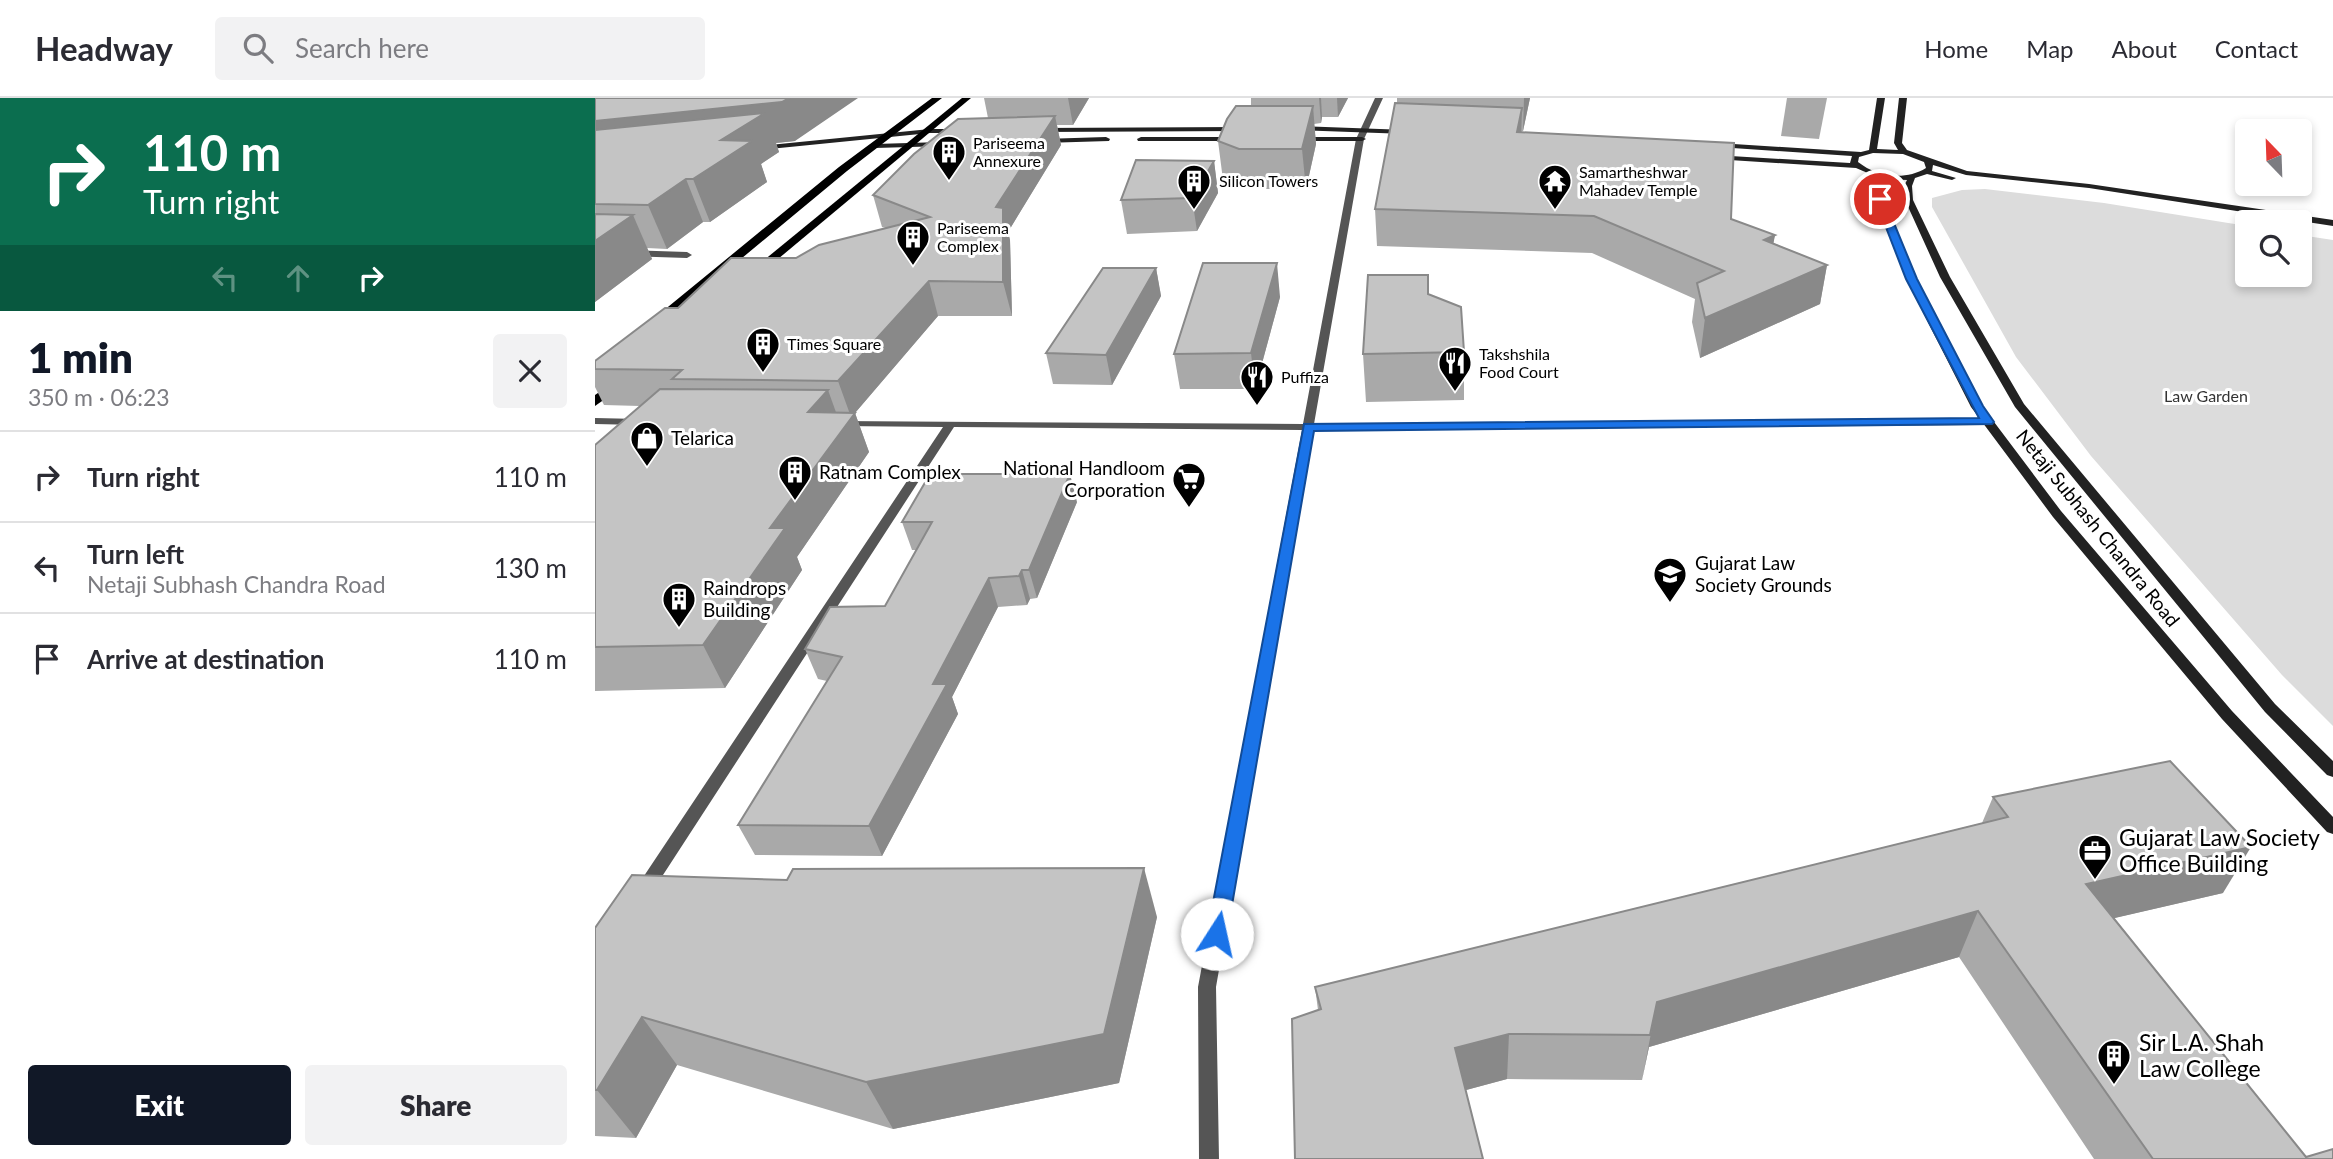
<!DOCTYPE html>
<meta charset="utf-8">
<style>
:root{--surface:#fff;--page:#f2f2f3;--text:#2b2b33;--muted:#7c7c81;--line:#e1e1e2;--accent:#111827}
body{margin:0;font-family:Lato,sans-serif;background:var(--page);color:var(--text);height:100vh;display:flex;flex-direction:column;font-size:26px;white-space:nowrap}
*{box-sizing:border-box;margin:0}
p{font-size:23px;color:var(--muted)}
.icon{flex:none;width:38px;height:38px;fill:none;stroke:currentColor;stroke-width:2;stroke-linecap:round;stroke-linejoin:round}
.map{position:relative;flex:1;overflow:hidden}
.details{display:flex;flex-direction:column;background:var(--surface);width:595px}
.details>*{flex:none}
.banner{background:#0b6e4f;color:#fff;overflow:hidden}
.needle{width:46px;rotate:337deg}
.buttons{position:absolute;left:1640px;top:21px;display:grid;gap:14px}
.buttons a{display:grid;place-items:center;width:77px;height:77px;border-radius:7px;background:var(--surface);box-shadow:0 4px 10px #0003;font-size:35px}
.pin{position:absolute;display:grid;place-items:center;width:60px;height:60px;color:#fff;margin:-30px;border:4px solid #fff;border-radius:50%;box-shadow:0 2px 7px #0007}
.me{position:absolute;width:77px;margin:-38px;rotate:10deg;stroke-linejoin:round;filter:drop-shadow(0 0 5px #0008)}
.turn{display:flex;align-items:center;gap:24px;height:147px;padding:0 28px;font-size:32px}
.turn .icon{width:91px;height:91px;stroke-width:2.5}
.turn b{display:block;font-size:49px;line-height:60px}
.lanes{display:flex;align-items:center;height:66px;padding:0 28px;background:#0003;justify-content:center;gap:35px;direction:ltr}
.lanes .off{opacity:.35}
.round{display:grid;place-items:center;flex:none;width:74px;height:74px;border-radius:7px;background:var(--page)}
.head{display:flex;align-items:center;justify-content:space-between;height:119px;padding:0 28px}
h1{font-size:42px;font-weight:800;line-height:52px;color:var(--accent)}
.action{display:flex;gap:14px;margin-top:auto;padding:14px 28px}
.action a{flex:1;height:80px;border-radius:7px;background:var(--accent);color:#fff;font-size:28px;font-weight:800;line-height:80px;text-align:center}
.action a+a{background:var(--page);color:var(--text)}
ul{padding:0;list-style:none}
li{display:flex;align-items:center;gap:21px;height:91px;padding:0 28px;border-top:2px solid var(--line)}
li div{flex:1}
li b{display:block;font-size:26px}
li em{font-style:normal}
header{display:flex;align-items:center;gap:42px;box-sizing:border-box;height:98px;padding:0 35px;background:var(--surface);border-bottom:2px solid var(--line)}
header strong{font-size:33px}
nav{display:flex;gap:38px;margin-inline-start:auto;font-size:24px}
.search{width:490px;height:63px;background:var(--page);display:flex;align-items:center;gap:18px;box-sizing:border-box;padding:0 24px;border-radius:7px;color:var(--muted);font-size:26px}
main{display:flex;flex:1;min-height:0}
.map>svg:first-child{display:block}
</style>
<header>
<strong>Headway</strong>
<div class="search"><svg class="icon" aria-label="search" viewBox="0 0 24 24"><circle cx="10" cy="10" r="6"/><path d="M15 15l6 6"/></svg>Search here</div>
<nav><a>Home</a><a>Map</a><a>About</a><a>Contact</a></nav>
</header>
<main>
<section class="details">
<div class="banner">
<div class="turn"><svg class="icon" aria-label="right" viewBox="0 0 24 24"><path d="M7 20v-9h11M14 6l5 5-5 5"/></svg><div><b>110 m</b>Turn right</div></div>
<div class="lanes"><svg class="icon off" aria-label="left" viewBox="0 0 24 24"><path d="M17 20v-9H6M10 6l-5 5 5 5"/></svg><svg class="icon off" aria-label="ahead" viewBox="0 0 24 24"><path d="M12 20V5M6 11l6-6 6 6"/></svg><svg class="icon" aria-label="right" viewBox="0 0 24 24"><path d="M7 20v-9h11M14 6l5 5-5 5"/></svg></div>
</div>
<div class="head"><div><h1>1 min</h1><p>350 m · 06:23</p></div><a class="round"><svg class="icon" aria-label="close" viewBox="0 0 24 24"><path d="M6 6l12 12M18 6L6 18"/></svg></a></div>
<ul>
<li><svg class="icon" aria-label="right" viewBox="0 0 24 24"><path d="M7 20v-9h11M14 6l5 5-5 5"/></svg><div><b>Turn right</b></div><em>110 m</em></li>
<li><svg class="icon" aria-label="left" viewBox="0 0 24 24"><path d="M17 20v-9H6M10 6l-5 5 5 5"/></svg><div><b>Turn left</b><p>Netaji Subhash Chandra Road</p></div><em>130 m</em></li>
<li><svg class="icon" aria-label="arrive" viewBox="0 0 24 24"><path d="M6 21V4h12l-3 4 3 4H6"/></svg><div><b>Arrive at destination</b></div><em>110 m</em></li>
</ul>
<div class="action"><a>Exit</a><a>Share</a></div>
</section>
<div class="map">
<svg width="1738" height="1061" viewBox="0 0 1738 1061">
<rect width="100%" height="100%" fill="#fff"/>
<path fill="#dcdcdc" d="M1390,91L1509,105L1652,128V177H1704L1705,137L1738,142V628L1687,577L1496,358L1421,259L1337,109V100L1367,92Z"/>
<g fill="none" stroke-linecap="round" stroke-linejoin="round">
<path fill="#555" fill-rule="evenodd" d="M0,151L92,154L97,157L92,160L0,157Z"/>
<g fill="#555" fill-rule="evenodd">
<path d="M780,0H788L769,41L719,326L1393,321L1399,324L1393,327L718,332L621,889L624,1061H604L603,889L707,332L359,329L55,797L49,799L43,797L40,792L43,787L348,329L246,328L242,327V323L708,326L761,41Z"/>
<path d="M0,320L44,321L50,324L44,327L0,326Z"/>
</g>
<g fill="#222" fill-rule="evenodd">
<path d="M1282,0H1290L1282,51L1303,52L1299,45L1304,0H1312L1307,45L1312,52L1372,73L1494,86L1738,122V128L1494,90L1371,77L1338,67L1337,73L1361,80L1357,82L1332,76L1320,80L1317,88L1318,102L1355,179L1429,306L1680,606L1738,663V679L1732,677L1670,614L1420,309L1345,179L1310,102L1309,88L1312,82L1290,81L1289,101L1321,181L1387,308L1466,413L1637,613L1738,719V736L1732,734L1627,621L1458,419L1376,309L1311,181L1281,101L1282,79L1261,70L1119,61L1115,59L1119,57L1255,65L1257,58L1123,49L1119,47L1123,45L1266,54L1274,52ZM1278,55L1308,56L1329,64L1331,70C1310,83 1282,79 1263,64L1264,59Z"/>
<path d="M703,28L812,32L816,34L812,36L700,32L699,30Z"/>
<path d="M644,29L648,31L647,33L444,34L440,32L444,30Z"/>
<path d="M335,31H364L368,33L364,35H335L165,52L161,50L165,48Z"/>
<path d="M511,39L515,41L514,43L448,45L444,43L448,41Z"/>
<path d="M546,39H641L645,41L641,43H543L542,41Z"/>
<path d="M703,39H767L771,41L767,43H700L699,41Z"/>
<path d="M347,44L351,46L350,48L280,50L276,48L280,46Z"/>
</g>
<g fill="#000" fill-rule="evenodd">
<path d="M337,0H347L252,73L65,228H57V222L244,69Z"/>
<path d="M367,0H376L165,176H157V172Z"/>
<path d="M22,282L27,283V289L0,308V297Z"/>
</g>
</g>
<g fill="#a9a9a9">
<path d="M0,0L200,43L181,45L184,54L166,66L172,84L115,124H108L72,151L52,150L57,161L0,204Z"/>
<path d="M389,0H494L478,27H462L466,47L413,134L415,142L417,218H343L260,315L274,354L202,459L207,472L130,590L0,593V347L45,308L9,307L0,289V263L83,210L201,160L291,130L287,129L278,97L393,20Z"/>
<path d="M656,0H753L743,19H727L726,25L719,26L721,46L711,91H649L628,82L623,43L656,8Z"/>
<path d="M802,0H935L928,33L926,34L1136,121L1180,137L1178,145L1232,167L1225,206L1105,260L1097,224L1100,201L997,155L782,148L780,111L802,5Z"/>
<path d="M1192,0H1232L1224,41L1186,38Z"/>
<path d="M619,63L623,95L602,133L532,136L526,102Z"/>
<path d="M561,170L566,198L517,287L458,286L451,255Z"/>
<path d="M834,196L869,254V302L771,304L768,256Z"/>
<path d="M685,199L660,291H585L579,256Z"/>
<path d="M482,404L442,500L435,501L432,507L403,509L357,599L363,616L287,758L160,757L143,727L232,583L223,581L210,551L290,508L321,452H317L307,424Z"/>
<path d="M1398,699L1628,795L1519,820L1711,1059L1738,1061H1499L1364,859L1054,949L1047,982L912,981L871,992L723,912L720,889L1387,725Z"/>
<path d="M562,819L524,985L298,1031L82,967L41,1040L0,1038V830Z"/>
</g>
<g fill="#898989">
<path d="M194,0H263L200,43L181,45L184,54L166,66L172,84L115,124L98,81L0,65V23Z"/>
<path d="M473,0H494L478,27Z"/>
<path d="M724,0H726L727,19L726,25Z"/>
<path d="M742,0H753L743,19Z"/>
<path d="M929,0H935L928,33Z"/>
<path d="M718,8L721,46L711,91L707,51Z"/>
<path d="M927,10L926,43L922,34Z"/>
<path d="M460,18L466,47L413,134L415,142L417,218L408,184L401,109Z"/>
<path d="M619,63L623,95L602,133L597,100Z"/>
<path d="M91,81L108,124L72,151L53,107Z"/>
<path d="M38,117L57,161L0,204V143Z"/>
<path d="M1180,137L1173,175L1169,142Z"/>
<path d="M682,165L685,199L660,291L656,255Z"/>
<path d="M1232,167L1225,206L1105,260L1110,220Z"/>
<path d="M561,170L566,198L517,287L511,257Z"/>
<path d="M334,183L343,218L260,315L274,354L202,459L207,472L130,590L108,547L175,430L256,319L243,283Z"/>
<path d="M233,292L247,331L213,314Z"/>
<path d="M475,376L482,404L442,500L434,472Z"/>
<path d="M427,472L435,501L432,507L424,478Z"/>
<path d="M394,480L403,509L357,599L363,616L287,758L274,728L338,586Z"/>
<path d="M1656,749L1628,795L1468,832L1491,786Z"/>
<path d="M549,770L562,819L524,985L298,1031L271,984Z"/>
<path d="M1383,813L1364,859L1054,949L1047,982L1062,904Z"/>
<path d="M47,919L82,967L41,1040L2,992Z"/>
<path d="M914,936L912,981L860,995V950Z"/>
</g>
<g fill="#c4c4c4" stroke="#898989" stroke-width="2">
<path d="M0,0H194L187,4L0,23Z"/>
<path d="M800,5L927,10L922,34L1139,45L1136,121L1180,137L1169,142L1232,167L1110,220L1102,185L1129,173L999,118L780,111Z"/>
<path d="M641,8H718L707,51H644L623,43L632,21Z"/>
<path d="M170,15L126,42L157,43L98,81H91L53,107L0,106V32Z"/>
<path d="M460,18L401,109L408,110V184L334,183L243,283L77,281L87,272L0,271V263L70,210H83L136,160H201L224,147L335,119L278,97L319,56L363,21Z"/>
<path d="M541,62L619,63L597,100L526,102Z"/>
<path d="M0,116L38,117L0,143Z"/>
<path d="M608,165H682L656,255L579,256Z"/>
<path d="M508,170H561L511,257L451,255Z"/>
<path d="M773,177H833V196L866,209L869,254L768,256Z"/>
<path d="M65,291L233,292L213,314L260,315L175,430H190L108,547L0,549V347Z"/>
<path d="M335,376H475L434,472H427L424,478L394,480L338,586H352L274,728L143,727L247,559L210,551L235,509L290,508L337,424H307Z"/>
<path d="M1575,663L1656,749L1491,786L1711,1059L1738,1051V1061H1558L1383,813L1062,904L1055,937L914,936L860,950L888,1061H700L697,921L726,911L720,889L1413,719L1398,699Z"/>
<path d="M549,770L509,936L271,984L47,919L2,992H0V830L37,777L192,782L198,771Z"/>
</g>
<path fill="#1a73e8" stroke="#114b97" stroke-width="2" d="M1285,98L1289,101L1322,181L1388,308L1399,324L1397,326L719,333L632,836L629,842L622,844L615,842L612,836L709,326L1384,320L1311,181L1280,101Z"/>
<defs>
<symbol id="building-pin" viewBox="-11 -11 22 30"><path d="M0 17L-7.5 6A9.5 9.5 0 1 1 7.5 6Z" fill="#000" stroke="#fff"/><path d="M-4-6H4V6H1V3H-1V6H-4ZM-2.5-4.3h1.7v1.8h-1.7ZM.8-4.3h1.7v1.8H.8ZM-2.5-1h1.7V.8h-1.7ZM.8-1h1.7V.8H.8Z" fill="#fff"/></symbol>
<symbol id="temple-pin" viewBox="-11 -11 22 30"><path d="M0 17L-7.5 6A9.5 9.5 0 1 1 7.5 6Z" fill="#000" stroke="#fff"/><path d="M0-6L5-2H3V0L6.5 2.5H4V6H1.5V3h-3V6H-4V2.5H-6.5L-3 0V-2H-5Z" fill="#fff"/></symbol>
<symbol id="restaurant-pin" viewBox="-11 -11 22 30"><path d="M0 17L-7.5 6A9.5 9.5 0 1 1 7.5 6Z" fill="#000" stroke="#fff"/><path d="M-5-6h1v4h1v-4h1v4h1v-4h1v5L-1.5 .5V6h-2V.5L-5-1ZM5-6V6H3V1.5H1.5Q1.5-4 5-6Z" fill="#fff"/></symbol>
<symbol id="shop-pin" viewBox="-11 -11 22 30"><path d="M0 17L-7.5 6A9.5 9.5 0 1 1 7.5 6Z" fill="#000" stroke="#fff"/><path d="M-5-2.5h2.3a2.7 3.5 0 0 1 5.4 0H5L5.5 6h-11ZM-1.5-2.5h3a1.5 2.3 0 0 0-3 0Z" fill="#fff"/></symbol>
<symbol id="supermarket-pin" viewBox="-11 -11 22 30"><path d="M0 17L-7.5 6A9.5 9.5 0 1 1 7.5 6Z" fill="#000" stroke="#fff"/><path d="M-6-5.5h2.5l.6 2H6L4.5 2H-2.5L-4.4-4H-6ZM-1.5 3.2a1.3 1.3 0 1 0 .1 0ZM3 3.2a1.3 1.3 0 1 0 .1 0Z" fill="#fff"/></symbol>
<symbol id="university-pin" viewBox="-11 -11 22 30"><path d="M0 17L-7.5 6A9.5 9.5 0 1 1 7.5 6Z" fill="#000" stroke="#fff"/><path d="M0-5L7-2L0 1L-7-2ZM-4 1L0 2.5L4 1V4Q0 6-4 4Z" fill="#fff"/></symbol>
<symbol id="office-pin" viewBox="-11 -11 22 30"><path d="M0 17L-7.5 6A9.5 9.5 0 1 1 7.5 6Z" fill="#000" stroke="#fff"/><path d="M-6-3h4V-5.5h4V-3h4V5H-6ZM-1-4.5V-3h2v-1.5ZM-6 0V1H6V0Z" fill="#fff"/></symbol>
</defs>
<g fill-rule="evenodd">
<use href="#building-pin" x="335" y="35" width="38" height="52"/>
<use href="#building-pin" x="580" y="64" width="38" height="52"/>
<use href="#temple-pin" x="941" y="64" width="38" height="52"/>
<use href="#building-pin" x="299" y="120" width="38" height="52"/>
<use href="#building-pin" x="149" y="227" width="38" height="52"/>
<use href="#restaurant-pin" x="841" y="246" width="38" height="52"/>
<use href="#restaurant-pin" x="643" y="260" width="38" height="52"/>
<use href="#shop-pin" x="33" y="321" width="38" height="52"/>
<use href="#building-pin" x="181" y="355" width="38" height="52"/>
<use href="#supermarket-pin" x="575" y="362" width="38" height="52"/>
<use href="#university-pin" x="1056" y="457" width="38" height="52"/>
<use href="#building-pin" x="65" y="482" width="38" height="52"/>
<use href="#office-pin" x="1481" y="734" width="38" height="52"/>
<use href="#building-pin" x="1500" y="939" width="38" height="52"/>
</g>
<g text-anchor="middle" stroke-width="6" stroke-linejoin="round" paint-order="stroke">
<g font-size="16" fill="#000" stroke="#fff" text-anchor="start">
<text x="378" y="51">Pariseema<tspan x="378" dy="18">Annexure</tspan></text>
<text x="984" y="80">Samartheshwar<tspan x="984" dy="18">Mahadev Temple</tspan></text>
<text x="624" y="89">Silicon Towers</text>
<text x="342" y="136">Pariseema<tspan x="342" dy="18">Complex</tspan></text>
<text x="192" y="252">Times Square</text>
<text x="884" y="262">Takshshila<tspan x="884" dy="18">Food Court</tspan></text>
<text x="686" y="285">Puffiza</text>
</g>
<g font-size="16" fill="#333" stroke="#fff">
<text x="1611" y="304">Law Garden</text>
</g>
<g font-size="19" fill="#000" stroke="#fff" text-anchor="start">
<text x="76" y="347">Telarica</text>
<text x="570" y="377" text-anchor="end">National Handloom<tspan x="570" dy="22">Corporation</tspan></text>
<text x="224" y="381">Ratnam Complex</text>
<text x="1100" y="472">Gujarat Law<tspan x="1100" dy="22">Society Grounds</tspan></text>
<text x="108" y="497">Raindrops<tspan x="108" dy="22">Building</tspan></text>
</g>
<g font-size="19" fill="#000" stroke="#fff">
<text transform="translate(1503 430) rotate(51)" y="7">Netaji Subhash Chandra Road</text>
</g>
<g font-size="23" fill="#000" stroke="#fff" text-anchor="start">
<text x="1524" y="748">Gujarat Law Society<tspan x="1524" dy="26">Office Building</tspan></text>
<text x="1544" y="953">Sir L.A. Shah<tspan x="1544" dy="26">Law College</tspan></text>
</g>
</g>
</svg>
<div class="buttons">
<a><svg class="needle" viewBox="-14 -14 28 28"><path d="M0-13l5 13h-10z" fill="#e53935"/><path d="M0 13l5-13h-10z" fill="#7c7c81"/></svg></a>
<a><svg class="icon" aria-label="search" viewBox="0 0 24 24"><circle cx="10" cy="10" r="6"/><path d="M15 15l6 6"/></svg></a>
</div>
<div class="pin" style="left:1285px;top:101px;background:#d93025"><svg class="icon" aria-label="arrive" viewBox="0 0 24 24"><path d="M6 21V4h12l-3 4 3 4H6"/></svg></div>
<svg class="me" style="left:622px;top:836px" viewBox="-20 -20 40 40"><circle r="19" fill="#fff"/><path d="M0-13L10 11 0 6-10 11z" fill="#1a73e8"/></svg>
</div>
</main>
